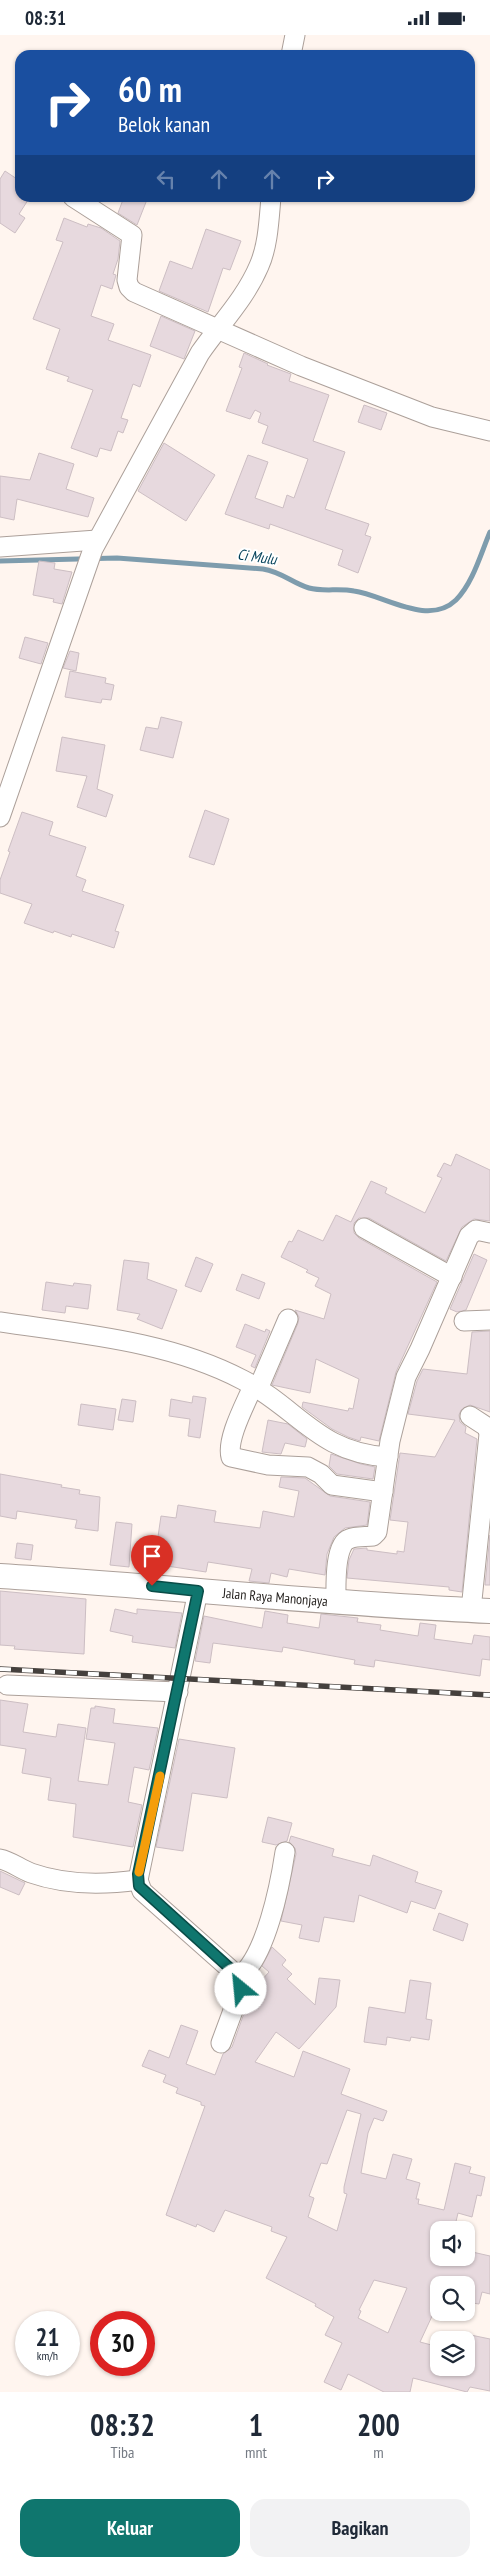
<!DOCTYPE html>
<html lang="id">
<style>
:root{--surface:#fff;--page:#f2f2f3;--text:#1f2937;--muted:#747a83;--accent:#0f766e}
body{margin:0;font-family:"PT Sans Narrow",sans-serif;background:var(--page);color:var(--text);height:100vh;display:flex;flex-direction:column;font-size:19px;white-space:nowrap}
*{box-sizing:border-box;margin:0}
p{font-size:16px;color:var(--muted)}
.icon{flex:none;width:28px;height:28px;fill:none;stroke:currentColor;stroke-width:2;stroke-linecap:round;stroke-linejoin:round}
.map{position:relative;height:2357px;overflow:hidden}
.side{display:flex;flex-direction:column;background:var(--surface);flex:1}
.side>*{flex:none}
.banner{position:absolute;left:15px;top:15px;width:460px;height:152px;border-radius:15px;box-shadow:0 1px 4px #0004;background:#1a4fa0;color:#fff;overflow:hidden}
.tools{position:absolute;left:430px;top:2186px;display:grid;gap:10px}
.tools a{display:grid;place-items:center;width:45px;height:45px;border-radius:10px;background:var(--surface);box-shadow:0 1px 4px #0004;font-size:25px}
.speed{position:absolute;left:15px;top:2276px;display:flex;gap:10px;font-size:25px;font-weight:700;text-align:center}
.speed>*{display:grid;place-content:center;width:65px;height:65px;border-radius:50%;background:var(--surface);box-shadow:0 1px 4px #0004;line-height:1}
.speed small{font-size:12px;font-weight:400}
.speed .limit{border:8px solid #d22;background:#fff;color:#111}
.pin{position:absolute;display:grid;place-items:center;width:42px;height:42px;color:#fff;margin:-51px -21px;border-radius:50% 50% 50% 0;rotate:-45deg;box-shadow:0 0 5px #0007}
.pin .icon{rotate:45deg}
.me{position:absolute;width:55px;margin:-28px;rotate:332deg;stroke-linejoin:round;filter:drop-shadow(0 0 4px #0008)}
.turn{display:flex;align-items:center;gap:18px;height:105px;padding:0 20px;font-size:22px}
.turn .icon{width:65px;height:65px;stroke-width:2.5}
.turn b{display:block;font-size:35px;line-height:42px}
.lanes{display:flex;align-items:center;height:48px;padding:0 20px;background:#0003;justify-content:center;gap:25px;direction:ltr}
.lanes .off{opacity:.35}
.eta{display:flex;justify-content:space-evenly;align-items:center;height:85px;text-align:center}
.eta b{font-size:30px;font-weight:700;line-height:35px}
.action{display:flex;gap:10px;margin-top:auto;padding:10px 20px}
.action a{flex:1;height:58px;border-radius:15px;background:var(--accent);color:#fff;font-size:20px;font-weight:700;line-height:58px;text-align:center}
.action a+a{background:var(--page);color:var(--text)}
.status{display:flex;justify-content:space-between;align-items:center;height:35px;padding:0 25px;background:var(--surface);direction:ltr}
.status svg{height:14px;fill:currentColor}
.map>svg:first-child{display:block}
</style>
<div class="status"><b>08:31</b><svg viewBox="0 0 49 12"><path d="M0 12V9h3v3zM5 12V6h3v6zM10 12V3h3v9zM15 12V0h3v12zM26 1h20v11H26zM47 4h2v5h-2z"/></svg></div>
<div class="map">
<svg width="490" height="2357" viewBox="0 0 490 2357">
<rect width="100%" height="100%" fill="#fff5ef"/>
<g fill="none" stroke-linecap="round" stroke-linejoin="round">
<path stroke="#7e9cad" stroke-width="5" d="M0,526L117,523L263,534C282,537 292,548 309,553C323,557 339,553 354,556C384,560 428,592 456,565C473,548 481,518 490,497"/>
</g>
<g fill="#e7d9de" stroke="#ccbec3" fill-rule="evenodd">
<path d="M5,136L20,146V162H30L19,179L25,183L15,198L0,188V144Z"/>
<path d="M124,162H148L137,190L118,178Z"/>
<path d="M64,183L87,192L88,189L101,193L120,206L118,224L113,239L116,240L112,254L101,250L91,281L114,289L108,305L151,320L140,352L133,349L121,383L128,385L123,398L118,396L111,416L100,413L97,422L71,413L93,355L67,346L69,342L46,334L60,294L33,284L63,207L56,205Z"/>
<path d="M206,194L241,206L230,235L223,233L208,277L159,256L170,226L192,234Z"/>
<path d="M161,281L195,296L184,324L150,311Z"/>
<path d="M244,318L268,329L267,330L291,339L289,346L329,360L313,406L345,417L325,474L369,489L365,500L371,502L358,538L338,530L343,515L270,489L269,494L225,479L248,420L268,427L255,463L283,473L287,460L294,463L308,424L262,408L268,391L258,387L261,378L255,375L250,384L226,376L242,333L239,332Z"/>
<path d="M364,370L387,378L381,395L358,387Z"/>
<path d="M164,408L215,440L186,486L138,456Z"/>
<path d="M39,418L74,429L66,454L94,463L88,482L17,464L14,485L0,482V441L30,445Z"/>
<path d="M39,526L55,528L54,534L72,537L62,569L53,567L54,564L33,560Z"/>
<path d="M25,602L48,608L41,629L19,623Z"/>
<path d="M70,616L79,618L76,636L63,633Z"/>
<path d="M70,636L106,643L105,648L114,650L111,665L102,664L101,668L65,662Z"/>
<path d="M161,682L182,687L173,723L140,715L146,692L158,694Z"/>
<path d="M62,702L105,710L97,754L113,760L106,782L77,772L87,741L56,736Z"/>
<path d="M205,775L229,784L214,830L189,822Z"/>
<path d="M22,777L53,787L49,800L86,812L76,841L86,845L82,856L124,870L115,896L119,897L114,913L72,899L71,902L54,896L53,898L24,888L32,869L0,858V845L10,817L8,816Z"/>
<path d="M456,1119L490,1135V1186L474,1184L462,1192L446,1226L369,1183H359L354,1188V1198L359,1203L437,1247L396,1337L379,1406L361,1402L360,1406L348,1402L332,1394L302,1372L303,1367L348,1376L349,1373L353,1374L359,1344L316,1324L310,1358L272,1350L298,1288L299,1282L295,1275L324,1284L331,1259L315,1251L319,1243L306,1237L308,1235L281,1222L289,1206L292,1207L298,1195L323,1206L336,1180L351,1187L371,1146L387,1153L385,1158L425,1178L442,1143L437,1141L444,1128L451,1131Z"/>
<path d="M474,1219L487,1225L466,1275L457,1277L450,1274Z"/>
<path d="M196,1222L213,1229L201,1257L185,1251Z"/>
<path d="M124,1225L149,1228L147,1244L177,1255L162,1294L137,1284L140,1279L117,1275Z"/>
<path d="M242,1239L265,1248L259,1264L236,1255Z"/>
<path d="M46,1247L73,1251L74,1248L91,1250L88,1274L66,1271L65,1278L42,1275Z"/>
<path d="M245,1289L265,1297L266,1294L270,1296L255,1333L251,1331L256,1320L236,1312Z"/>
<path d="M490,1296V1377L470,1370L461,1375L459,1380L460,1387L466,1392L465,1398L477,1404L462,1557L449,1555V1552L347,1543L349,1525L354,1514L367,1513V1515L397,1519V1516L404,1517L408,1487L390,1485L400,1418L435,1422L455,1385L408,1379L417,1346L423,1334L467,1339L472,1297Z"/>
<path d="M193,1361L206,1363L200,1403L188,1401L190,1384L169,1381L171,1364L192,1368Z"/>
<path d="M122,1364L136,1366L133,1387L118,1385Z"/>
<path d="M81,1369L116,1374L113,1395L78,1390Z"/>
<path d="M268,1385L288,1389L307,1404L305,1412L285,1408L281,1419L262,1417Z"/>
<path d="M331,1419L361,1429L375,1432L373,1444L337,1439L329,1431Z"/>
<path d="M0,1439L62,1450L61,1452L80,1455L79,1459L100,1462L98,1496L75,1493L77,1485L17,1476L16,1484L0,1481Z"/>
<path d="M281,1442L305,1443L330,1461L370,1467L367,1490L345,1493L334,1502L327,1519L325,1540L289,1534L287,1542L271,1538L269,1548L249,1546L252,1534L240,1532L208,1527L206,1537L154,1529L161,1481L176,1483L178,1470L216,1476L214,1487L260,1493L263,1476L294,1482L299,1456L279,1452Z"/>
<path d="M116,1487L132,1489L129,1532L110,1530Z"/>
<path d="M490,1500V1550H485Z"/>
<path d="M17,1508L33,1510L31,1525L15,1523Z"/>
<path d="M0,1556L86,1564L84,1619L14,1614L15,1611L0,1610Z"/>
<path d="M115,1574L137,1579V1574L182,1578L175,1613L132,1607L133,1601L110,1596Z"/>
<path d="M265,1576L288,1580L287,1588L319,1593L321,1579L358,1583L357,1587L381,1590L380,1595L418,1601L420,1588L436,1590L434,1604L472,1609L474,1600L490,1602V1625L482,1624L480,1641L375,1625L374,1632L354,1629L355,1625L283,1612L282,1617L213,1608L210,1628L195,1626L204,1581L262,1593Z"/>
<path d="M0,1665L28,1669L23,1697L56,1702L58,1689L86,1693L78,1746L108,1750L115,1708L86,1704L91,1673H95V1671L115,1674L113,1688L158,1693L149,1735L134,1732L128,1767L142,1770L133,1812L73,1802L76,1769L48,1765L51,1743L22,1738L26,1714L0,1710Z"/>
<path d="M179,1704L235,1713L227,1763L192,1758L183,1816L156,1812Z"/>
<path d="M268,1782L292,1788L287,1806L276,1810L262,1807Z"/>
<path d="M291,1801L334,1814L332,1821L370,1831L373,1820L418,1837L415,1847L442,1856L435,1874L411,1866L407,1878L359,1860L354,1887L324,1882L319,1907L299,1903L302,1890L281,1886L296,1819L295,1813L289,1807Z"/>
<path d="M0,1836L25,1848L19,1860L0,1852Z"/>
<path d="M439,1878L468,1889L463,1906L433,1895Z"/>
<path d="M272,1912L286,1925L282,1930L292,1939L287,1944L315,1970L319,1943L340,1945L336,1972L299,2014L276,1997L255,2027L294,2042L303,2016L350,2034L341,2059L387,2076L383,2086L374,2083L368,2098L361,2138L386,2144L393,2119L412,2124L406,2144L420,2148L416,2164H419L418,2169L444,2175L455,2128L471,2132L469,2138L485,2142L481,2161L477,2160L472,2182L458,2178L454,2195H439V2222H467L468,2216L490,2221V2259L482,2257L479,2269L466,2267V2250H439V2281L433,2279L420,2307L439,2312V2332H466V2299L490,2304V2356L470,2352L467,2357L413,2343L410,2357H384L348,2339L341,2355L324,2347L342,2308L325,2300L334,2282L315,2271L316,2269L266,2243L287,2202L271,2196L272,2192L225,2175L214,2197L197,2189L196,2192L166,2180L205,2071L201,2070V2067L176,2058L178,2053L163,2047L166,2040L142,2031L149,2015L169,2023L181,1990L198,1996L186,2029L215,2040L223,2019L232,2012L252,1956L269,1937L262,1931ZM347,2075L361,2079L344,2152V2158L347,2159L337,2196L308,2182L314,2163L309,2161L321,2128L327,2129ZM374,2245L407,2253L388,2298L358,2283L361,2276L359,2275Z"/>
<path d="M410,1945L431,1948L426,1984L432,1985L429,2005L411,2002L410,2006L387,2002L386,2010L364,2007L369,1972L405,1978Z"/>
</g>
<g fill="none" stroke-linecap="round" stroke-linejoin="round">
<defs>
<g id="minor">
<path d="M291,20L295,0"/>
<path d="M73,162L132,200L127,245L129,252L134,257L301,331L432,382L490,396"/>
<path d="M0,512L97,505"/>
<path d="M0,782L93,514L200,318C220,289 245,264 259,231C268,211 269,185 271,162"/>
<path d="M364,1193L452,1242"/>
<path d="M464,1286L490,1285"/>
<path d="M0,1287C81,1299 169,1306 243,1345C299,1374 318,1418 388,1422"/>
<path d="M253,1351C246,1368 226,1404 231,1422L268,1430L308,1432L321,1439L332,1450L383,1457"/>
<path d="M258,1354L288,1284"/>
<path d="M470,1381L487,1392L489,1399L471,1575"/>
<path d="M198,1556L138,1845L142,1856L239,1942L241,1954L221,2008"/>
<path d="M336,1567C336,1553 334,1509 349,1504C356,1501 366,1502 373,1501L377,1497L390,1406L406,1342L420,1314L469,1201L476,1195L490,1198"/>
<path d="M7,1650L178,1657"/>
<path d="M0,1824C11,1826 20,1834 31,1838C65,1850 103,1850 138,1845"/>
<path d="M239,1942C266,1922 280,1850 285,1817"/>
</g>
<g id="major">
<path id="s1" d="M0,1541C163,1551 326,1569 490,1576"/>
</g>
</defs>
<use href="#minor" stroke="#aca09a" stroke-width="21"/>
<use href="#major" stroke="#aca09a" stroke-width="26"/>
<use href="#minor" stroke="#fff" stroke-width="19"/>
<use href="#major" stroke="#fff" stroke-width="24"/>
<defs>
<path id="rail" d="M0,1634L490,1660"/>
</defs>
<use href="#rail" stroke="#45403d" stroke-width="5.5"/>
<use href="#rail" stroke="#fff" stroke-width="4" stroke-dasharray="11" stroke-linecap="butt"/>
</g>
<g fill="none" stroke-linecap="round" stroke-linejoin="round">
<defs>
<path id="route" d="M152,1551L198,1556L138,1839L139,1851L234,1937L239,1942L241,1954"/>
</defs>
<use href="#route" stroke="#0a4d48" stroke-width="12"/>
<use href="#route" stroke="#0f766e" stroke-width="9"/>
<path stroke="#f59e0b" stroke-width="9" d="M139,1837L160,1741"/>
</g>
<g text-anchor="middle" stroke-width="4" stroke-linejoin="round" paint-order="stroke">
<g font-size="14" fill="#231f1c" stroke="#fff">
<text dy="5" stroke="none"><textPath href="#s1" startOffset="276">Jalan Raya Manonjaya</textPath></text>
</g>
<g font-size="15" font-style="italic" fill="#003f58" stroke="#fff">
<text transform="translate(257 522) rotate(8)" y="5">Ci Mulu</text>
</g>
</g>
</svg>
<div class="tools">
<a><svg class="icon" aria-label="sound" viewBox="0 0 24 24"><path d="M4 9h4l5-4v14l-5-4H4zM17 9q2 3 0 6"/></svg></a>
<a><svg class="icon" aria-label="search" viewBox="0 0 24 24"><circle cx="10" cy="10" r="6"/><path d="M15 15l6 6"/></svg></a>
<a><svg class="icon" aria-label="layers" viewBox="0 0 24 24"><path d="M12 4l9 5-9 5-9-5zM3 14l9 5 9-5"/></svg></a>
</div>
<div class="speed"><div>21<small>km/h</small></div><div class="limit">30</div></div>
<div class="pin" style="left:152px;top:1551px;background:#d93025"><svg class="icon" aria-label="arrive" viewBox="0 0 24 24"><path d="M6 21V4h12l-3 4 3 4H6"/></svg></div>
<svg class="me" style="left:241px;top:1954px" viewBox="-20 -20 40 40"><circle r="19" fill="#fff"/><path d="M0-13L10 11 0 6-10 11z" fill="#0f766e"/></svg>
<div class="banner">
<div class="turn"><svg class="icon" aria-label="right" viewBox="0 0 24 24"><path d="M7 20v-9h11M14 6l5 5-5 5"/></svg><div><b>60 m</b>Belok kanan</div></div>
<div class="lanes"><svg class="icon off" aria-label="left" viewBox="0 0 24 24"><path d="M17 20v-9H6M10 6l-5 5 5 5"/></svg><svg class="icon off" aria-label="ahead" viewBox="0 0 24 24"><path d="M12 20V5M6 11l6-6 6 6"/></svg><svg class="icon off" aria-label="ahead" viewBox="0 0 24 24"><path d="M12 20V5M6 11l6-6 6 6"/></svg><svg class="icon" aria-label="right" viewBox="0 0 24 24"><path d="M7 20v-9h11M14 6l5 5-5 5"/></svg></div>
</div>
</div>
<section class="side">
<div class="eta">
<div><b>08:32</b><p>Tiba</p></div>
<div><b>1</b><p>mnt</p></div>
<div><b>200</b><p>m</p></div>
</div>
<div class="action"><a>Keluar</a><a>Bagikan</a></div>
</section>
